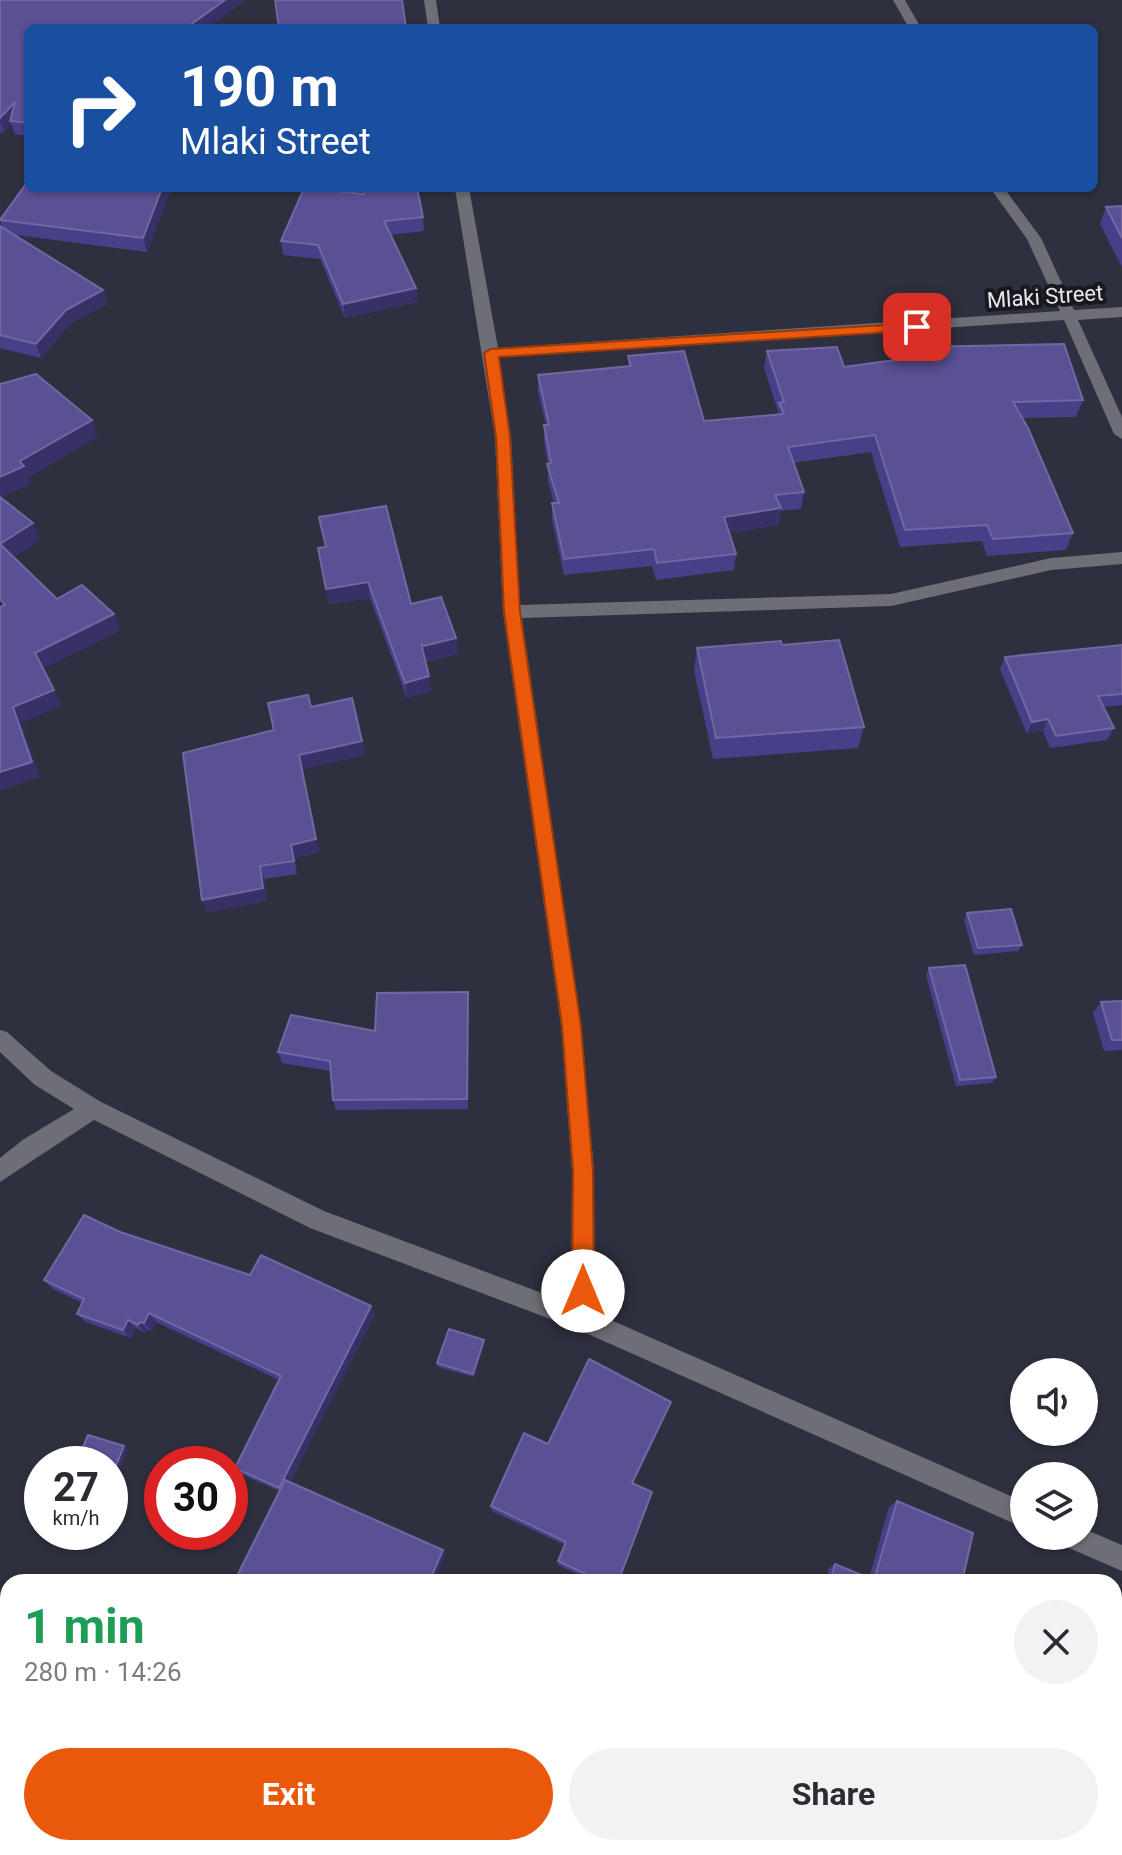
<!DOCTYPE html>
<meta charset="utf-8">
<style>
:root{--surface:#fff;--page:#f2f2f3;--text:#2b2b33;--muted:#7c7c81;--accent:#ea580c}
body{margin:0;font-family:Roboto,sans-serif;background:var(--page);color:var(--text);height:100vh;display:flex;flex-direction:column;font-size:30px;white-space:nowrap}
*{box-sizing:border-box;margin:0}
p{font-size:26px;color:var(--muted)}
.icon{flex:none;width:44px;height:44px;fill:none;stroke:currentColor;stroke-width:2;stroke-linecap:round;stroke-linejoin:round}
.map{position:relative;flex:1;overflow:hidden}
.sheet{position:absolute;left:0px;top:1574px;width:1122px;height:282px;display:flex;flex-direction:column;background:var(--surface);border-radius:24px 24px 0 0;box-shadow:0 2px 6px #0004}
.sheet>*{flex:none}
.guide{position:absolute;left:24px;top:24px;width:1074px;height:168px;border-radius:12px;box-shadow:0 2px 6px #0004;background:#1a4fa0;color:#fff;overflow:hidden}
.controls{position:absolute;left:1010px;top:1358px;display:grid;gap:16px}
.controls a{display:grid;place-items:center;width:88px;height:88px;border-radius:50%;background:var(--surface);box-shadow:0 2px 6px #0004;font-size:40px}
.speed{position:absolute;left:24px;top:1446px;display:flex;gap:16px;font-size:40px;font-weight:700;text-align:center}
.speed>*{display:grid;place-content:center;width:104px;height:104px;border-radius:50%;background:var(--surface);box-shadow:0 2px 6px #0004;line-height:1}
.speed small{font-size:20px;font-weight:400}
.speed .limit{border:12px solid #d22;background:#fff;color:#111}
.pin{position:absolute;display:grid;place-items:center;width:68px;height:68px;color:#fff;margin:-34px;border-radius:16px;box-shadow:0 4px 12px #0006}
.me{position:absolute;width:88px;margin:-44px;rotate:0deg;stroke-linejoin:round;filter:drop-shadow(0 0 6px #0008)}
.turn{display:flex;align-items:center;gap:28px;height:168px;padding:0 24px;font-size:36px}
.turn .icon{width:104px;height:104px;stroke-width:2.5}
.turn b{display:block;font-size:56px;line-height:68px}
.round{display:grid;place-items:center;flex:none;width:84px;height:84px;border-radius:42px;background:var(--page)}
.overview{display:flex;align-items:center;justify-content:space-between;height:136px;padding:0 24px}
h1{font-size:48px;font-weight:700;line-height:60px;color:#1e9e55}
.button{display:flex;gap:16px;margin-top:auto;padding:16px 24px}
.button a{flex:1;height:92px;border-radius:48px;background:var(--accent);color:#fff;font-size:32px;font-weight:700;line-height:92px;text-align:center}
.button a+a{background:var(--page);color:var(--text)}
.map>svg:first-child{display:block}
</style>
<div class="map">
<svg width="1122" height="1855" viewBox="0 0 1122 1855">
<rect width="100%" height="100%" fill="#2f303f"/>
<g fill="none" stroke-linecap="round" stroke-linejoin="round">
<g fill="#6e6e76" fill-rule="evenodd">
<path d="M424,0H436L440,28H428Z"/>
<path d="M893,0H905L921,28H909Z"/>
<path d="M455,188H469L498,348L1060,311L1027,239L990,188H1004L1041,238L1074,310L1122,307V317L1078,320L1122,417V439L1114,434L1064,320L499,357L511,437L520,605L891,594L1051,558L1122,552V564L1051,570L891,606L522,618L581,1026L594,1171L595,1313L1024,1502V1528L579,1330L310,1228L94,1120L0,1182V1158L24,1139L74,1109L35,1085L0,1052V1030L7,1032L51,1071L101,1102L324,1211L571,1304L572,1171L561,1026L503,612L495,437Z"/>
<path d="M1084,1529L1122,1545V1571L1062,1545L1058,1536H1084Z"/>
<path d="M0,1829L8,1832V1848H29L32,1855H0Z"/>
</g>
</g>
<g fill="#483f89">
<path d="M0,0L28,28V136L15,134L11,124L4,133L0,132Z"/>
<path d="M28,188H171L147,252L16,235L103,290L107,304L70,324L41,358L0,348V226L2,227L0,219Z"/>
<path d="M363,194L423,217L424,231L390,235L416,288L417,302L345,318L320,259L283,255L281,241Z"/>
<path d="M1122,206V267L1100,224L1106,207Z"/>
<path d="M919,347L1083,400L1076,417L1023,418L1073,533L1066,550L987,556L982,541L900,547L871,452L793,463L804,492L801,509L780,511L778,525L729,533L736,554L734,570L656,580L652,566L564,575L552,520V503H554L548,481V464L544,442V425H546L538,392V375L628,367V356L704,421L778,414V411L764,368L767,351L844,367L916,357Z"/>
<path d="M318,548L411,604L456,638L458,654L425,662L431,691L407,698L370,598L329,604Z"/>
<path d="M782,645L864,727L858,748L713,759L694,671L697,648Z"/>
<path d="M1122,645V705L1104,707L1114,728L1107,740L1050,748L1043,731L1027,734L1000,669L1005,657Z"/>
<path d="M311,707L362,741L365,755L302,769L319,852L295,858L297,874L264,879L267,901L207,912L274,730Z"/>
<path d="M967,913L1022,945L1018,951L974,955L964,920Z"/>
<path d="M929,968L996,1077L992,1083L956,1086L926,975Z"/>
<path d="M468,992L469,1003L468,1109L336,1110L333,1100L330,1071L282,1063L278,1052L375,1031Z"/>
<path d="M1122,1001V1050L1104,1051L1093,1013L1101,1002Z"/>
<path d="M120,1232L250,1275L375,1314L290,1482L443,1550L446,1554L279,1491L241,1474L235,1468L279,1380L156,1322L152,1331L148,1330L146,1333L136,1328L131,1338L86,1322L77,1314L82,1303L53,1289L44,1280Z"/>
<path d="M484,1340V1344L474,1377L438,1367L437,1363Z"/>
<path d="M669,1408L633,1484L618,1582H594L558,1565V1561L565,1545L492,1511L491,1506L548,1444Z"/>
<path d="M897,1501L963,1582H825L829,1568L835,1564L869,1578L889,1507Z"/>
<path d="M1057,1848H1104L1103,1855H1056Z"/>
</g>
<g fill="#373167">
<path d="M225,0H246L208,28H186Z"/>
<path d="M15,102L10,121L11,124L4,133L0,122V118Z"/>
<path d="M162,188H171L147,252L143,238Z"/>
<path d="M416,288L417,302L345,318L343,304Z"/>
<path d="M103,290L107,304L70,324L41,358L36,344L66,310Z"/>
<path d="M92,420L98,437L29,477L31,484L0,498V477L20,461Z"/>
<path d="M781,508L778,525L722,534L724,517Z"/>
<path d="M33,523L40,540L8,561L0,544Z"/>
<path d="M368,582L370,598L329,604L326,589Z"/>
<path d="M114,614L120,631L43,669L35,653Z"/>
<path d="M456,638L458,654L425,662L423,646Z"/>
<path d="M429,676L431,691L407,698L405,683Z"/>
<path d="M54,690L62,706L21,723L40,777L0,791V772L13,707Z"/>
<path d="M1048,719L1043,731L1027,734L1032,722Z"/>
<path d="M362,741L365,755L302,769L319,852L295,858L297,874L291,845L299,755Z"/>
<path d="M260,866L264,879L267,901L207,912L202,900Z"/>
<path d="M468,992L469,1003L468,1109L467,1099Z"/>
<path d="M371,1306L375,1314L285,1493L279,1488Z"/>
<path d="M149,1313L156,1322L152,1331L144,1323Z"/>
<path d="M128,1320L136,1328L131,1338L123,1330Z"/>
<path d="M140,1322L148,1330L146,1333L138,1325Z"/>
<path d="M484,1340V1344L474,1377L473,1374Z"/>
<path d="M671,1402L669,1408L631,1488L632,1483Z"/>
<path d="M124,1446L128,1449L116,1481L111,1478Z"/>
<path d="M443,1550L446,1554L433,1582H429Z"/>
</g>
<g fill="#595194" stroke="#6f68a3" stroke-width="2">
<path d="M0,0H225L186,28H28V123L10,121L15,102L0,118Z"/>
<path d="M275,0H402L406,28H279Z"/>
<path d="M28,181V188H162L143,238L0,220Z"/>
<path d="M304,188L364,194L363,188H417L423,217L384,221L416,288L343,304L318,245L281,241Z"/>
<path d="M1122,206V238L1106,207Z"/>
<path d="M0,226L103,290L66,310L36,344L0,335Z"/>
<path d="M1064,344L1083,400L1013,402L1028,428L1073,533L993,539L987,525L905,530L875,435L788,447L804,492L775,495L781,508L724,517L736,554L657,563L654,549L564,559L552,503H559L547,464L551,463L544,425H549L538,375L631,366L628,356L684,351L704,421L784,414L779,403L784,402L767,351L837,347L844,367L924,356L919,347Z"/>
<path d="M36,374L92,420L20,461L24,466L0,477V384Z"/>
<path d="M0,497L33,523L0,544L57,599L82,585L114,614L35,653L54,690L13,707L32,762L0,772V607L5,605L0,599Z"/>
<path d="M386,506L411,604L441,597L456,638L423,646L421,643L429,676L405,683L368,582L326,589L318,548L326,547L319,517Z"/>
<path d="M839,640L864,727L716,738L697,648L781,641L782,645Z"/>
<path d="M1122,645V694L1098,696L1114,728L1056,736L1048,719L1032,722L1005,657Z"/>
<path d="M308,695L311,707L352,698L362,741L299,755L316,839L291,845L294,861L260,866L263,888L202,900L183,753L274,730L268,703Z"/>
<path d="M1011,909L1022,945L978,948L967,913Z"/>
<path d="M965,965L996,1077L960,1080L929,968Z"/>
<path d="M468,992L467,1099L333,1100L330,1061L278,1052L291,1015L375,1031L377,993Z"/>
<path d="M1122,1001V1040H1112L1101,1002Z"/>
<path d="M84,1215L120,1232L250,1275L261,1255L371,1306L279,1488L235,1468L281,1376L149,1313L144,1323L140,1322L138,1325L128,1320L123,1330L77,1314L84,1299L44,1280Z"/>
<path d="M449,1329L484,1340L473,1374L437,1363Z"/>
<path d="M589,1359L671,1402L632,1483L652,1492L618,1582H602L558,1561L566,1542L491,1506L524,1433L548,1444Z"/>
<path d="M88,1435L124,1446L111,1478H110V1464H76Z"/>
<path d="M285,1480L443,1550L429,1582H234Z"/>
<path d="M897,1501L973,1533L962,1582H963H830L835,1564L874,1580Z"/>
<path d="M1114,1694L1122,1698V1753L1114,1781Z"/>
<path d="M350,1848H506L503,1855H428L424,1852L423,1855H352L348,1853Z"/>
<path d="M897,1848H912L911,1853Z"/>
<path d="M1063,1848H1104L1103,1855H1061Z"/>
</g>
<path fill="#ea580c" stroke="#983908" stroke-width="2" d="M917,323L922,324V330L499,357L510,437L520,612L581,1026L593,1171L594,1291L590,1298L583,1301L576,1298L572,1291L573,1171L562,1026L504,612L496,437L484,353L491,349Z"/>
<g text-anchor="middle" stroke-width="8" stroke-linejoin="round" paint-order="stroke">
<g font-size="22" fill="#e7e7f1" stroke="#18181f">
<text transform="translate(1045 296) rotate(-4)" y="8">Mlaki Street</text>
</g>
</g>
</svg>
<div class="controls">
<a><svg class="icon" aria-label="sound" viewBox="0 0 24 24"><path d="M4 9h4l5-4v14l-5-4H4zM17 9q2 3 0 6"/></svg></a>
<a><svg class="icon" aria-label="layers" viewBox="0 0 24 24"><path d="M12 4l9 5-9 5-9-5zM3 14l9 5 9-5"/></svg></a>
</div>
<div class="speed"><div>27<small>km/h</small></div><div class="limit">30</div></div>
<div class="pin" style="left:917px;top:327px;background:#d93025"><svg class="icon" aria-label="arrive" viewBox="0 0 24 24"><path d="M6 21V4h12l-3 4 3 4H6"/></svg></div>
<svg class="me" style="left:583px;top:1291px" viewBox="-20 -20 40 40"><circle r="19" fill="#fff"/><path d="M0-13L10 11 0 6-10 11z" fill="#ea580c"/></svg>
<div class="guide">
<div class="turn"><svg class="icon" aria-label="right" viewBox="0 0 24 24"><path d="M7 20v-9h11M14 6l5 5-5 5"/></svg><div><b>190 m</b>Mlaki Street</div></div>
</div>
<section class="sheet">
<div class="overview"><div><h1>1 min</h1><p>280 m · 14:26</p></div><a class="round"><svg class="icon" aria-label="close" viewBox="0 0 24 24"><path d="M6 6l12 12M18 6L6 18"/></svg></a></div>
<div class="button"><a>Exit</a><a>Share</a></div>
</section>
</div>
